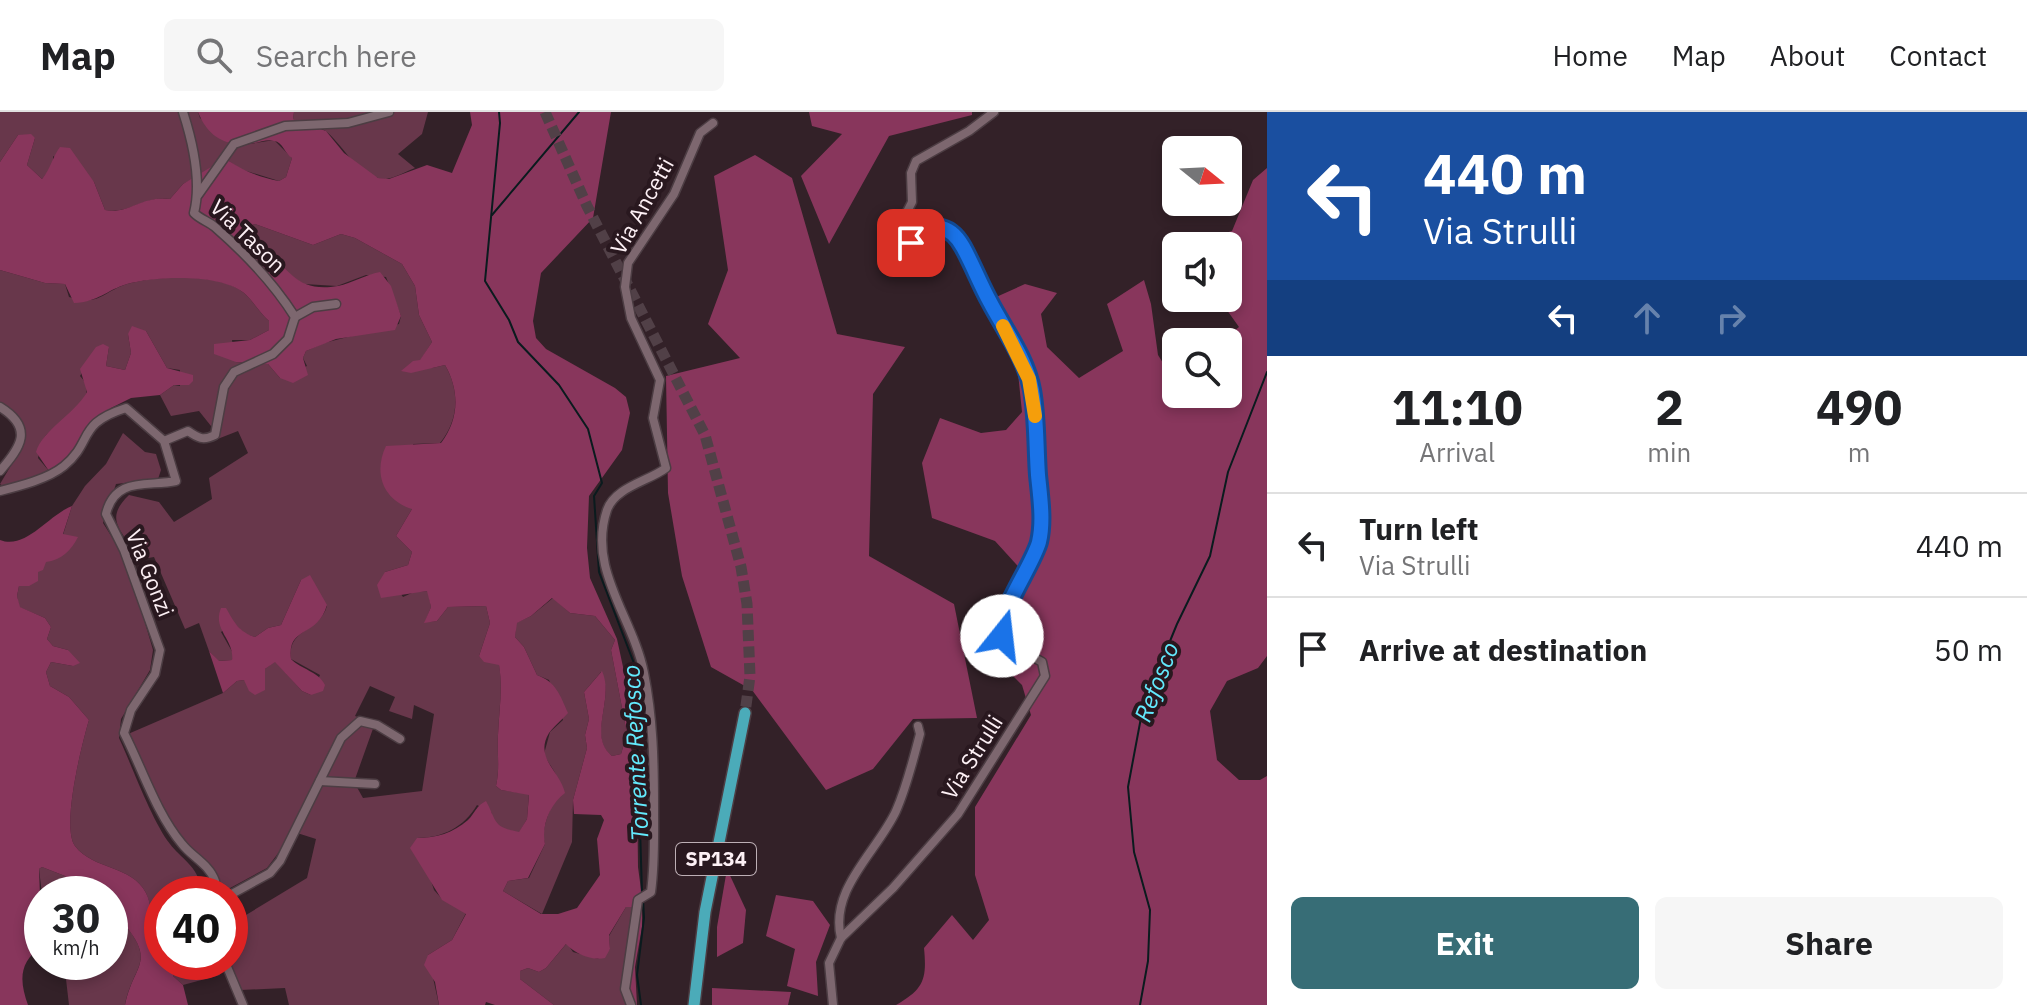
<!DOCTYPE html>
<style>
:root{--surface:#fff;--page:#f6f6f6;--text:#202124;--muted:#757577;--line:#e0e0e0;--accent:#376d76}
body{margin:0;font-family:"IBM Plex Sans",sans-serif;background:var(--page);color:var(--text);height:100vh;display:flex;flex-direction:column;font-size:30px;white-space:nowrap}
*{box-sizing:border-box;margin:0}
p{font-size:26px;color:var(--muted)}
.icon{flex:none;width:44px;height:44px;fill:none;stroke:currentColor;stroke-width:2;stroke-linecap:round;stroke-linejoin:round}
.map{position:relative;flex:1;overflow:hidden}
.drawer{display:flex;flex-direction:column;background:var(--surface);width:760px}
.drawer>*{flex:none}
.hud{background:#1a4fa0;color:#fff;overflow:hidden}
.needle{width:52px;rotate:108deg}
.fabs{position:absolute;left:1162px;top:24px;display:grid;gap:16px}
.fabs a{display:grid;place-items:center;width:80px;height:80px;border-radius:12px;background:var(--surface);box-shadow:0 4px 12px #0003;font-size:40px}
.speed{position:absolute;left:24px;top:764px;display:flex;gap:16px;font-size:40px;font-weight:700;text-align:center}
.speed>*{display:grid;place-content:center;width:104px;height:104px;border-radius:50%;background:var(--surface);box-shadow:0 4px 12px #0003;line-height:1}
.speed small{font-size:20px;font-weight:400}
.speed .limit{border:12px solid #d22;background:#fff;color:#111}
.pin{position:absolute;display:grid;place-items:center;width:68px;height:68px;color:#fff;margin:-34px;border-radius:16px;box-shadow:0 4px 12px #0006}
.me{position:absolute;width:88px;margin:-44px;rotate:16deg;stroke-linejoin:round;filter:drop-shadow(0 0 6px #0008)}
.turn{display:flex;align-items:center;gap:28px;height:168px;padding:0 24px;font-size:36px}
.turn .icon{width:104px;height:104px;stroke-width:2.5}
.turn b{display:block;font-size:56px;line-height:68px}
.lanes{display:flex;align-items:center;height:76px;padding:0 24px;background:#0003;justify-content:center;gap:40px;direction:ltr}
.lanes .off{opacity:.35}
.eta{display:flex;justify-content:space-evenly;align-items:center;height:136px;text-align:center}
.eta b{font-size:48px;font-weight:700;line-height:56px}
.button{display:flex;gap:16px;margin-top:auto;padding:16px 24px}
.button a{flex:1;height:92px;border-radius:12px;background:var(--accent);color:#fff;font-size:32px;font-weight:700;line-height:92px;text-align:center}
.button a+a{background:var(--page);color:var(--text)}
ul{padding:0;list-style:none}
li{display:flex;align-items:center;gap:24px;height:104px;padding:0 24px;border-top:2px solid var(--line)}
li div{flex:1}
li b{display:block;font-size:30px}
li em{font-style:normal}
header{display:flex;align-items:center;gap:48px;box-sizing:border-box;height:112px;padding:0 40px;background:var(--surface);border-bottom:2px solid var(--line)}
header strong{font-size:38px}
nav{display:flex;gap:44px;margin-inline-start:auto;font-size:28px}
.search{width:560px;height:72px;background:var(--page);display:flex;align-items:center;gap:20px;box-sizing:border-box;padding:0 28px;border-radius:12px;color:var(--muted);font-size:30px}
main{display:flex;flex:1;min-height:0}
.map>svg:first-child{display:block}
</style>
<header>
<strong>Map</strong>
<div class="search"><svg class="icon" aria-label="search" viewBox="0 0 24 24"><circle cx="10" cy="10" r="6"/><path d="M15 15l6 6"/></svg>Search here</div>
<nav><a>Home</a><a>Map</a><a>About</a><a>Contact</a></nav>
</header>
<main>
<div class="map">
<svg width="1267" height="893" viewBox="0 0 1267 893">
<rect width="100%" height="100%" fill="#332128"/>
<g fill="#68374b" fill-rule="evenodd">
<path d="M0,0H198L200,6L237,34L274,28L292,46L286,65L279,69L240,57L229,49L183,72L170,87C146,83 127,103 105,98L94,70L53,44V54L42,67L27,53L35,26L18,23L0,50Z"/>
<path d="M294,0H428L422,22L398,42L415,56C407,59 395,66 386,67C360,67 344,35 328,21C320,13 303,13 293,7Z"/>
<path d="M255,112L313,133L341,122L355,126L402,152L415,174L419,203L432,230L420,249L432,256L445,253C460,279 459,308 440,331L413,332L412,397L396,424L412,440L408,453L385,460L403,485L414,480L428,479L431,495L425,510L437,509L448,495L486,494L490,511L479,544L499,552C503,576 499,599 498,623C497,641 500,656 496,674L501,678L529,682L527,707L519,721L501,716L492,708V701L477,693C464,715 443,726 417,726L434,778L442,787L466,801L452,828L428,843L439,893H289L285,876L241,878L228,850L230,800L236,809L307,766L316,727L294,720L267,756L219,782H210L215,771L175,723L128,622L223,581L237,569L244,568L265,578V557L275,549L302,579L311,583L320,563L291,547C287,516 319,521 327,494L301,468L281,513L268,516L255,525L245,522L233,510L221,520L234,543L232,548L218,549L209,539L199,511L185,517L154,445L137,448C126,419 101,410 129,383L159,390L174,410L212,387L209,366L248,341L238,319L215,328L211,314L199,299L171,304L160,283L174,273L180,274V258L167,256L146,219L128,222L131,241L125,258L106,254L109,235L92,244L80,264C103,286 60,308 47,322C41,328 40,339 38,346L49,359L46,362L6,376L0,372L19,340L24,317L0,293V158L45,171L65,172L69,185C99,195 102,180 127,172C156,164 220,160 244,181C253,189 260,201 269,209V218L250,228H232L236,250L268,252L280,266L307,254L303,246L306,239L324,231L399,212L401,204L386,165L366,163L337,174L304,172L286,161L280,151L262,136L239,126L244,116ZM370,574L395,585L389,599L412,607L414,593L434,602L422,679L363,686L354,670L375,611L355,604Z"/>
<path d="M123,321L145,340L156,342L161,358L158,367L116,372L103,411L127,449L153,538L150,558L121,607L119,626C132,654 152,709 170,732C181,747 206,760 198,782H162V819L153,811C150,801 151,791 146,781C132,753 93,758 75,734C61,715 82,631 89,608L69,585L50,574L46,560L51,550L73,554L68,538L53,534L47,527L51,515L45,506L19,495L17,484L19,474L45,450L63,423L72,394L85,374L106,352Z"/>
<path d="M553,486L570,501L595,504L615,528L611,538L627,622L621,642L612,644C586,624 616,587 601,560L584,580L589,607L585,623L587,636L573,688L572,730L542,802L503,779L508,769L529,766L545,732C538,709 561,689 556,664C555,658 547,650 544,642L550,620L563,608L549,568L537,563L524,535L515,525L516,511L531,504Z"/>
<path d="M42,755L65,764L75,782H42L39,757Z"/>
<path d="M110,793C122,797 126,800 125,813C156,851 133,853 125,893H69L64,850H110Z"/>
<path d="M626,795H634L631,893H554L520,867V859L528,856L539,860L546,856L567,831L573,840L598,847L610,837L609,824Z"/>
<path d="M174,850H214L220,863L183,873L173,864Z"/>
</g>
<g fill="#88365c" fill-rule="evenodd">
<path d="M198,0H294L293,7L326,19L344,41L378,66L389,67L427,53L452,61L472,13L470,0H611L593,106L541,161L533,209L536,226L546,237L615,276L626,285L630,301L622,338L589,384L587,436L590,466L617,527L625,564L626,603L637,674L638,755L642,785V815L635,855L637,893H631L628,884L634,795H626L609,823L610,837L605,846C592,849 575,842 566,832L546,856L539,860L528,856L520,859V867L554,893H495L486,890L485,893H439L435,870L424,853L428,843L452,828L466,802L442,788L410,736L417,726C436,726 453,721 468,708C475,701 476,694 486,689C497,709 492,715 519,720L527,707L529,683L501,678L496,674C500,656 497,641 498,623C499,599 503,577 499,553L484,550L479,544L490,511L486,494L448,495L437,509L424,511L431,495L427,479L381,486L377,473L385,460L408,453L412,440L396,424L412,397C383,388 373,361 386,334L441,331C459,308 460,279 445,253L411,261L401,259L413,249L420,248L432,230L419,203L415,174L402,152L355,126L341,122L313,133L255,112L244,116L240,126C247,130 256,133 263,137C291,156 294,181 338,174C352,171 365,163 380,160L391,174L401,204L395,218L336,227L306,239L303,246L308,263L293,271L280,266L268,252L236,250L214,242V232L250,228L269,218V209C260,201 253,189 244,181C220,161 155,164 127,172C107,178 98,190 74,191L65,172L45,171L0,158V50L18,23L31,22L35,26L27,53L42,67C51,56 52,46 60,35L70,36L94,70L105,98C128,103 142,83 170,87L183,72L221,49H229C244,59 261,66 279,69L286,65L292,46C285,42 283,30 274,29C269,27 260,30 255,31C227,35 209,27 198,0ZM552,486L570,501L595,504L615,528L611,538L627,622L621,642L612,644C587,624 615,587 602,559L584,580L589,607L585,623L587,636L573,688L574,702L601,703L604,708L597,727L600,763L577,796L558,802H541L503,779L508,769L528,766L545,732C541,714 550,692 565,681C560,659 534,646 549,621C554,614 562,608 568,601C560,583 556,570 537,563L524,535L515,525L517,511L531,504Z"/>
<path d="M809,0H972V3L889,24L829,132L801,64L842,22L812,14Z"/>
<path d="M755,43L792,66L837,222L905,235L873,282L869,444L954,492L977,606L913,607L873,657L826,678L752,578L711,555L682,464L668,381L666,264L740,246L708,212L728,158L714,64Z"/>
<path d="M1267,56V544L1258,556L1227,569L1210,599L1217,648L1239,668H1260L1267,664V893H896C924,877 927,867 924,836L952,803L973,828L989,808L975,763V695L1031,603L1022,573L1001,552L987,509L1025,462L995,429L932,406L922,351L940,306L981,321L1006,318L1022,300L1017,251L985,190L1025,172L1057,181L1041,202L1047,235L1079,266L1123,239L1107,192L1144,168L1151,192L1158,243L1173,267L1176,265V282H1228V230H1220L1239,215L1224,194L1212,186H1228V134H1198L1202,128L1232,119L1253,68Z"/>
<path d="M132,214L146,219L167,256L193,263V269L189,273H174L160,283L131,286L111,296L86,316L70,346L49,359L36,340C43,317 74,303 87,280L80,257L96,235L103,232L109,235L106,254L125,258L131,241L128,222Z"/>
<path d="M72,394L63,422L78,425C71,439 61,448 46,450L43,458L38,460V469L29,474H19L17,484L20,495L45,506L51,515L47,527L53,534L68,538L80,551L73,554L51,550L46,560L50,574L69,585L89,608C82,631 61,715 75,734C93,758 132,753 146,781C151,790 150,801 153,811L162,819V850H174L173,864L183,873L188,893H125C133,853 156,851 125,813C126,800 122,796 110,793V782H75L65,764L42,755L39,757L42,834C19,850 19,868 28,893H0V428C26,438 47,404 72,394Z"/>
<path d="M310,463L327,493C317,527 287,513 291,547C302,558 318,559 325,573L323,579L311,583L302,579L275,550L265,557V578L255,583L249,579L244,568L237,569L223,581L209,539L219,549L232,548C235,528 212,518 221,496H226C234,510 239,520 255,525L268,516L281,513L301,468Z"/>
<path d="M727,757L746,798L743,831L717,845V815Z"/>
<path d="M776,783L813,789L830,813L816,850L818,884L787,874L795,837L766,824Z"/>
<path d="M712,876L791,880L788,893H712Z"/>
</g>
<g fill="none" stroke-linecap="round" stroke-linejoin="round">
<g stroke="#0a1b1e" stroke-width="2">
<path d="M499,0L500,11L485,169L509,208L518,230L559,273L588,317L602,371L594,384L599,460L635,554L642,781"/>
<path d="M492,103L579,0"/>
<path d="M641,893L637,863L644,806L643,787"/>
<path d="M1140,893L1148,849L1150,798L1134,740L1128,675L1143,595L1177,512L1210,444L1228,360L1267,260"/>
</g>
<path stroke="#514047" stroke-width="11" stroke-dasharray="11 5.5" stroke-linecap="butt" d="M545,0L587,94L705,323L741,455L747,492L750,564L745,601"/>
<defs>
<g id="minor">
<path d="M198,83L234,32L285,14L348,11L389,0"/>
<path d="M295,205L313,195L336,192"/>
<path d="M0,295C34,316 21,335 0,359"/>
<path d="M164,329L188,319C198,326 203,329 215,323L224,275L234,260L273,242L288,227L295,205C273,170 246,142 215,115C208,109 201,108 194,101C202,69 193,31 183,0"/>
<path d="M0,379C20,374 48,367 64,354C94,329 76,312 126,296L164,329L176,369C148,375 115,364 106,402L124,438L160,538L155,562L131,598L124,621C142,656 156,701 182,732C192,745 209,752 215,769L204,782"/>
<path d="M320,669L375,672"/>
<path d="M230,783L270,761L280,749L341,626L360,609L377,613L400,627"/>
<path d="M841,826C829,777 877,740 896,699C907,674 913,648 920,622L918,614"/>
<path d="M225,850L243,893"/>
<path d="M631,893L625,877L638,788L651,780C655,751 654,724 654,695C654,649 653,606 644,561C633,505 587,457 607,398C615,375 649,369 666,356L653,306L660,268L631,206L625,175L628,151L674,82L700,21L713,11"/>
<path d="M833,893L829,851L841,826L893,776L958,702L1045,564L1042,550L1008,531L1000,518C1002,487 1039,453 1041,417C1043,381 1039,312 1031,277C1025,245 1003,217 989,189C979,169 972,147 959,128C954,122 949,115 940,115C919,112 910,134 899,147H890L886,141L912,90L911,61L916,49L969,19L994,0"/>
</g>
<path id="highway" d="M694,893L705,800L745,601"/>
</defs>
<use href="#minor" stroke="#4c3d43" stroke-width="11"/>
<use href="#highway" stroke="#4c3d43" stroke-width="14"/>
<use href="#minor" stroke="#7d676f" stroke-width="8"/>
<use href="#highway" stroke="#4babb9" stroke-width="11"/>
</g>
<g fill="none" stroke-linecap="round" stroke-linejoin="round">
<defs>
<path id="route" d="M911,131C929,110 949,110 963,135C973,153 980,172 990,190C1004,217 1026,246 1032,278C1037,305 1036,335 1038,363C1040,384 1044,409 1039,430C1033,453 995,505 1002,524"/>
</defs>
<use href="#route" stroke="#114b97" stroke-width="20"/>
<use href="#route" stroke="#1a73e8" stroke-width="14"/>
<path stroke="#f59e0b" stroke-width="14" d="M1003,214L1029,267L1035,304"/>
</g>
<g text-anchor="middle" stroke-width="8" stroke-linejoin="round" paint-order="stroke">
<rect fill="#29181f" stroke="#bdafb5" stroke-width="2" x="676" y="731" width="80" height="32" rx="6"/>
<g font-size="20" font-weight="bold" fill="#fdf0f5">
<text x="716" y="754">SP134</text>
</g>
<g font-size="22" fill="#fdf0f5" stroke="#29181f">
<text transform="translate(642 94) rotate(-61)" y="8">Via Ancetti</text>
<text transform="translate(248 124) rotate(44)" y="8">Via Tason</text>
<text transform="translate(150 461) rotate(68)" y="8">Via Gonzi</text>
<text transform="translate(972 645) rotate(-58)" y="8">Via Strulli</text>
</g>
<g font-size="24" font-style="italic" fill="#63eafd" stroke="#29181f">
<text transform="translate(1157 570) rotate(-69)" y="8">Refosco</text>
<text transform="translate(636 641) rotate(-93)" y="8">Torrente Refosco</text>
</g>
</g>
</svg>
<div class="fabs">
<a><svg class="needle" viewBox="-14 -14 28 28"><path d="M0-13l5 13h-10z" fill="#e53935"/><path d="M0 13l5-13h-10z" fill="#757577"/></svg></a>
<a><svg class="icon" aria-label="sound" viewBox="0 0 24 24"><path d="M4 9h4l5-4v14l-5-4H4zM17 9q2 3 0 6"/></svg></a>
<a><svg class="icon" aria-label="search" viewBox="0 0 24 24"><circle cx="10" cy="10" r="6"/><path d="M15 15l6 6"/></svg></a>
</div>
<div class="speed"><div>30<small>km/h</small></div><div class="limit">40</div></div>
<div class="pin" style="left:911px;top:131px;background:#d93025"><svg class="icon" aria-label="arrive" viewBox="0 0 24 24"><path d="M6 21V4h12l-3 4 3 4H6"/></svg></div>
<svg class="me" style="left:1002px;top:524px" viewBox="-20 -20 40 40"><circle r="19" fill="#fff"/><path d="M0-13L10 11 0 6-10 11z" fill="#1a73e8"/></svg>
</div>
<section class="drawer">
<div class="hud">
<div class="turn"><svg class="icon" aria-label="left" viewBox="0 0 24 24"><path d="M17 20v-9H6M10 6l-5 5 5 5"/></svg><div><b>440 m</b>Via Strulli</div></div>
<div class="lanes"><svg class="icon" aria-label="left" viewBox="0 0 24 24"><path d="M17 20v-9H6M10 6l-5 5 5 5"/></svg><svg class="icon off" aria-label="ahead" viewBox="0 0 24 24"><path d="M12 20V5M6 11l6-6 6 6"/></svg><svg class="icon off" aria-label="right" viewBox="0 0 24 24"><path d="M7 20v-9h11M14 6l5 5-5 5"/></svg></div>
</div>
<div class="eta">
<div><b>11:10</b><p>Arrival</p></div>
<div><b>2</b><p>min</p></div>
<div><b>490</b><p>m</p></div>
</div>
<ul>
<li><svg class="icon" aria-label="left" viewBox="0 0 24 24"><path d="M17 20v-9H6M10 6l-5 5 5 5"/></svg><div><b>Turn left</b><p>Via Strulli</p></div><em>440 m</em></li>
<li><svg class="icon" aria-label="arrive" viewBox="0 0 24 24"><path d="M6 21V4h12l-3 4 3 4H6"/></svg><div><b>Arrive at destination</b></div><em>50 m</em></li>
</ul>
<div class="button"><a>Exit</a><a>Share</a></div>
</section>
</main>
